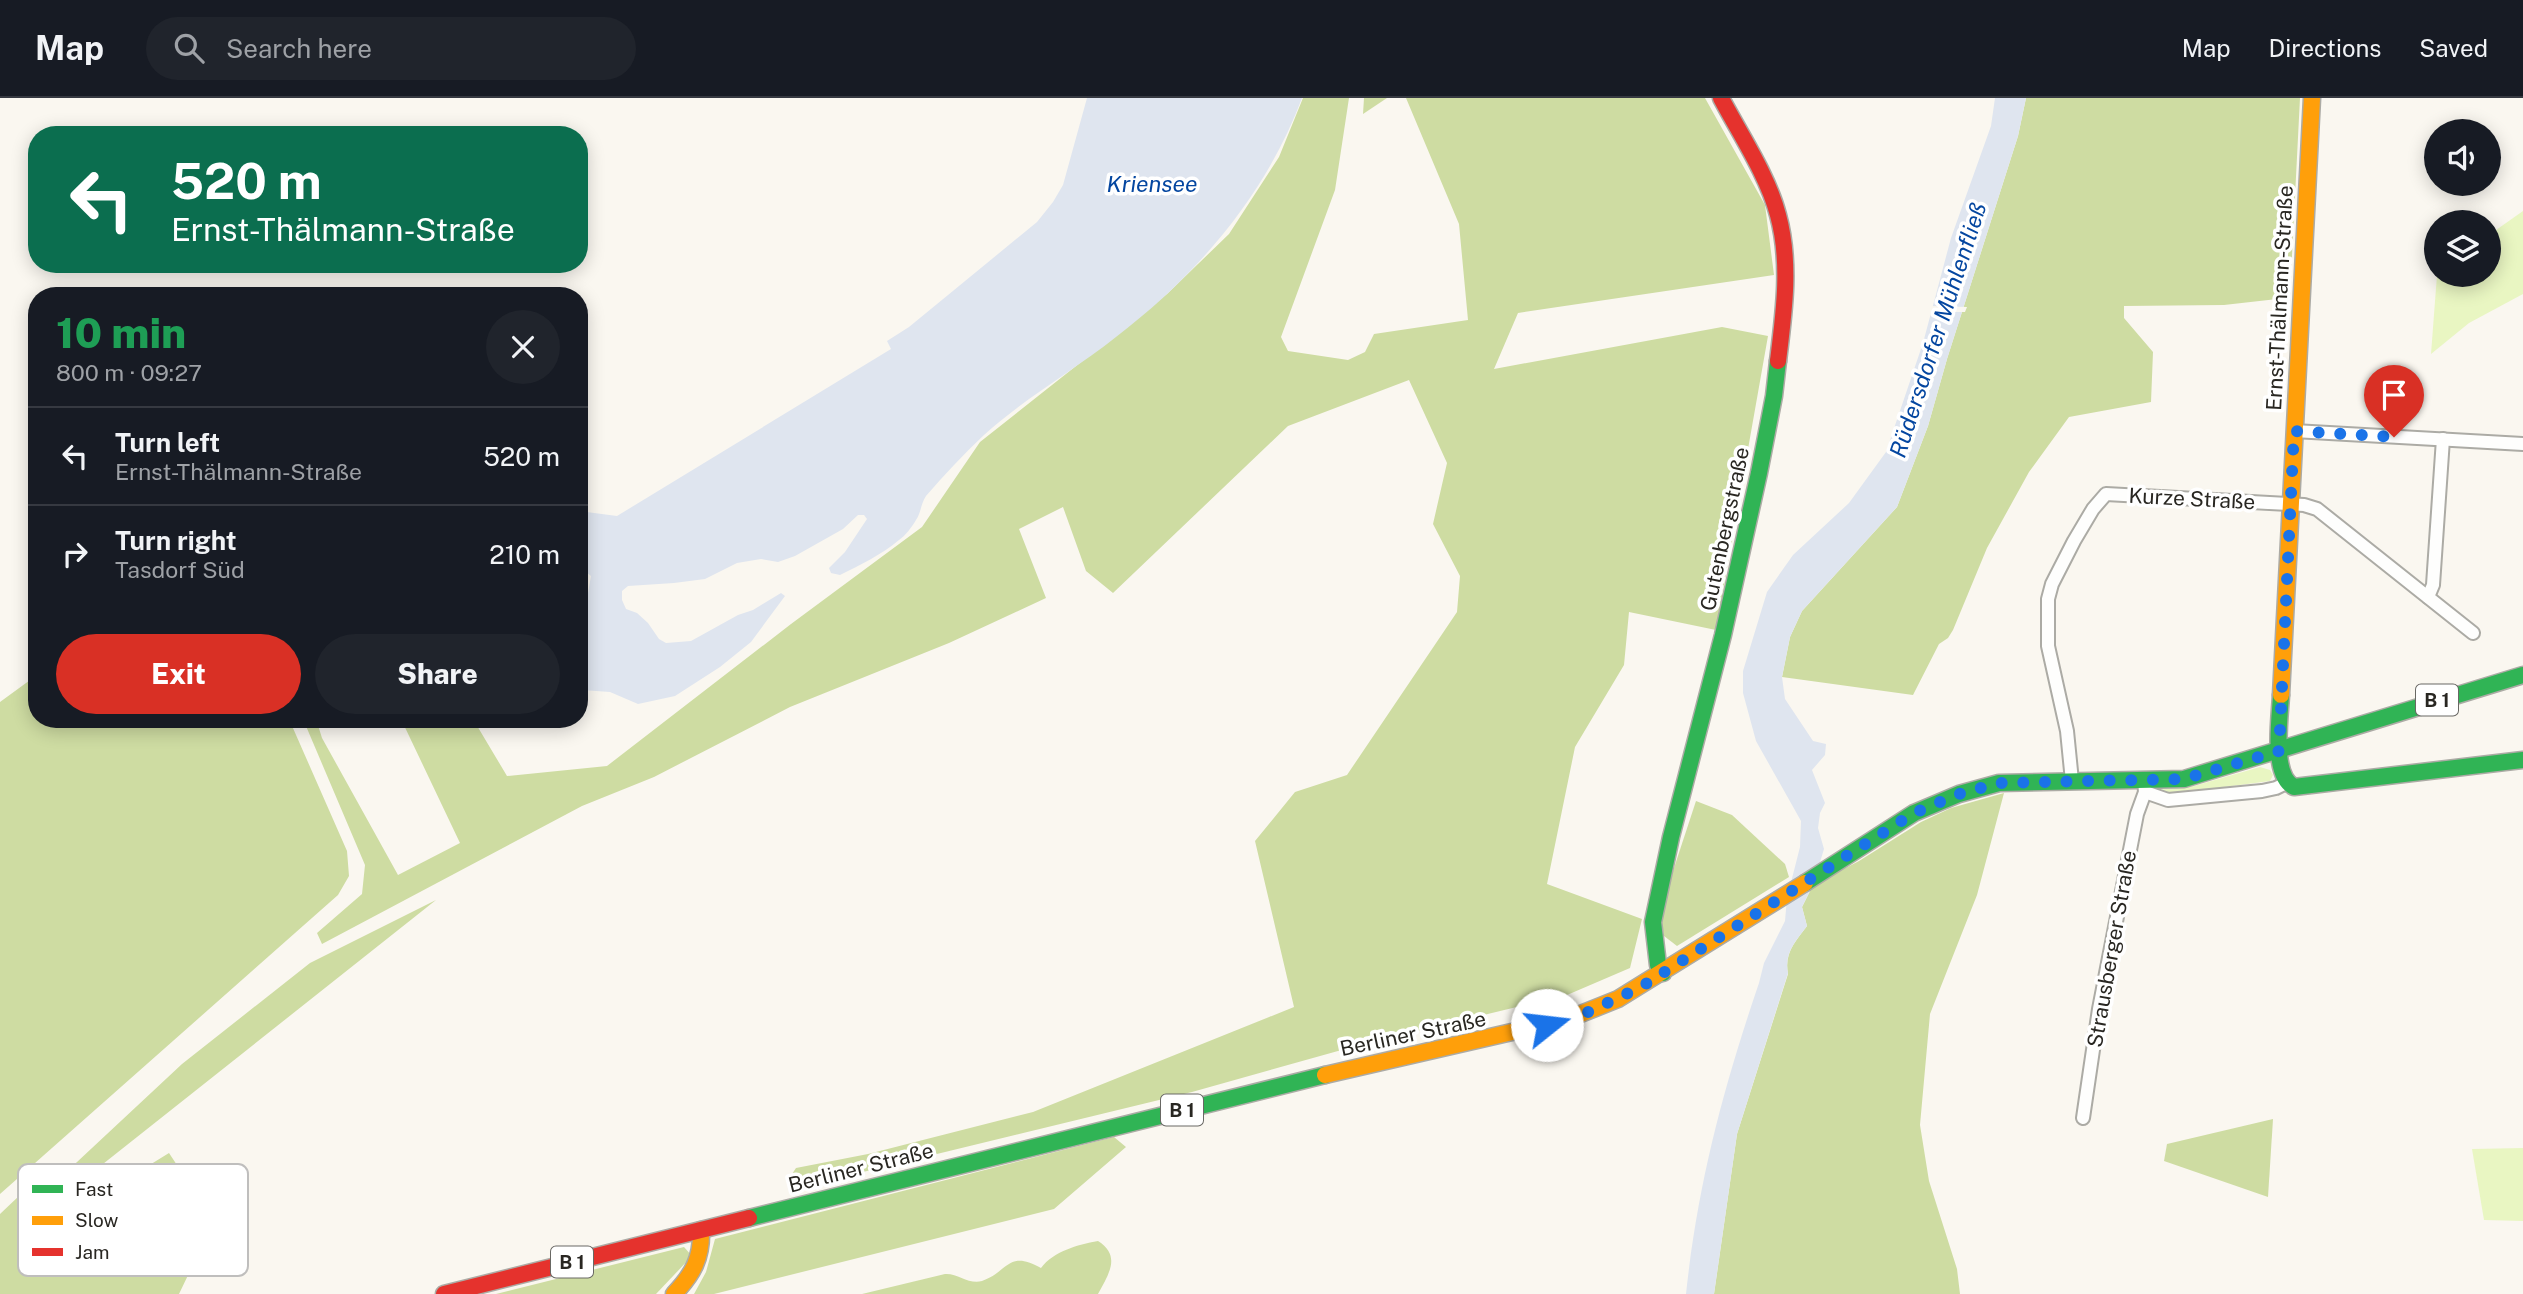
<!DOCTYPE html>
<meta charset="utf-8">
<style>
:root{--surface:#171b24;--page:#20242c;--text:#f1f3f6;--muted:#9ea1a6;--line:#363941;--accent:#d93025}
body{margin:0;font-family:"Public Sans",sans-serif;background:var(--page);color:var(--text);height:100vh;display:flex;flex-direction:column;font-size:26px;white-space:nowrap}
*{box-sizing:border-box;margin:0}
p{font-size:23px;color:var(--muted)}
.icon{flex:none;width:38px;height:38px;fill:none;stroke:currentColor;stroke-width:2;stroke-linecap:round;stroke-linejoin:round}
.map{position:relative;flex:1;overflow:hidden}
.drawer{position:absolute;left:28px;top:189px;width:560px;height:441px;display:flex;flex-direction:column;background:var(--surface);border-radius:28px;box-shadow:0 4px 18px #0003}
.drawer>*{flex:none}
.hud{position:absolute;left:28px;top:28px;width:560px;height:147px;border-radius:28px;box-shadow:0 4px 18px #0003;background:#0b6e4f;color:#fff;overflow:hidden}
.buttons{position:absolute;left:2424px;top:21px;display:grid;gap:14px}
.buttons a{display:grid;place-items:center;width:77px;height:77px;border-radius:50%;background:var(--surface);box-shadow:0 4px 18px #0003;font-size:35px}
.pin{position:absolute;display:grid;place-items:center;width:60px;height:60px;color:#fff;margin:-72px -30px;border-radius:50% 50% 50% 0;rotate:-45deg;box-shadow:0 0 7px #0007}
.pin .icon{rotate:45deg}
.me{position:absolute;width:77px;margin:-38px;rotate:74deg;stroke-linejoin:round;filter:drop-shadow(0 0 5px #0008)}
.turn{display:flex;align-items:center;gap:24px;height:147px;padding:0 28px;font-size:32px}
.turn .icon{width:91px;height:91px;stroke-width:2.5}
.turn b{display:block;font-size:49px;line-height:60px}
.round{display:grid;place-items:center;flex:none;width:74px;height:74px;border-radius:37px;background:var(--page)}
.headline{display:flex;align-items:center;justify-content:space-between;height:119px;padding:0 28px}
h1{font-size:42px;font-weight:800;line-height:52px;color:#1e9e55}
.action{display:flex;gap:14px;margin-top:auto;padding:14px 28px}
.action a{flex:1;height:80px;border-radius:42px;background:var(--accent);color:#fff;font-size:28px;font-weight:800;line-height:80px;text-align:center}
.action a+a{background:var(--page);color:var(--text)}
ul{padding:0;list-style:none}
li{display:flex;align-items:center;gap:21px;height:98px;padding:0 28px;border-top:2px solid var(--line)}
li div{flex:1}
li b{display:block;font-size:26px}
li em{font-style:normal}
header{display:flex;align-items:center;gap:42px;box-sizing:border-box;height:98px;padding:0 35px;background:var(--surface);border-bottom:2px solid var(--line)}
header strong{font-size:33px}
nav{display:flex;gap:38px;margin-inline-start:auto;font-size:24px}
.search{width:490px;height:63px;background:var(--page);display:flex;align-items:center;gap:18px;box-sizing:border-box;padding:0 24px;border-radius:38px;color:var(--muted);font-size:26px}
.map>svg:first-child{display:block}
</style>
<header>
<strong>Map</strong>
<div class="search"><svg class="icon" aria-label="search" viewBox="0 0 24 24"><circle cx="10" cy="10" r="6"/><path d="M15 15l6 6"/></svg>Search here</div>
<nav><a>Map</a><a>Directions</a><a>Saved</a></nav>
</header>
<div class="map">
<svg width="2523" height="1196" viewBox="0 0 2523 1196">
<rect width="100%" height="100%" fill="#faf7f0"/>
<g fill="#e9f6c2">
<path d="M2523,113V196L2469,225L2431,256L2437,177H2488L2489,137Z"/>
<path d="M2260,669L2270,672L2273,677L2270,683L2179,695L2156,694L2157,692L2194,688Z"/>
<path d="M2523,1050V1123L2484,1122L2472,1051Z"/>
</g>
<g fill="#cedca2">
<path d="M1303,0H1349L1335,92L1281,239L1288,253L1348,262L1365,254L1374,236L1468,222L1459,126L1406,0H1705L1765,107L1774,177L1518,215L1494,271L1722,229L1768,238L1716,532L1629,514L1624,567L1575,649L1547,786L1642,821L1630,870L1567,897L1363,946L1192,994L826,1083L790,1079L796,1070L868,1056L1033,1014L1294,909L1255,743L1295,694L1347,677L1457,514L1460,478L1433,426L1447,365L1409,282L1288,328L1113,495L1086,473L1063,409L1019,431L1046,500L949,545L790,609L654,679L582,708L322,846L317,835L362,796L365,767L303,621H316L322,640L398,777L460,745L401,621H473L507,678L607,668L791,526L922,429L980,344L1167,196L1229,136L1279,59Z"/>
<path d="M1364,0H1387L1363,16Z"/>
<path d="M2026,0H2300L2291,177L2287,178L2286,200L2224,207L2124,208V220L2153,254L2151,304L2069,319L2029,374L1987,450L1953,532L1948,540L1939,546L1913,597L1782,579L1790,539L1802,513L1897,409L1928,328L1947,261L2018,38Z"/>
<path d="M37,577V621H289L347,753L349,778L338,797L0,1096V604Z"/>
<path d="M2004,695L1977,797L1930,916L1920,1027L1929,1083L1957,1171L1960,1196H1714L1737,1036L1788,876C1784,855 1795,844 1807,828L1802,809L1813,787L1859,763L1921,724L1951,710Z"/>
<path d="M1696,703L1732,717L1785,766L1789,779L1677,848L1664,838L1661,821L1673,773Z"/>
<path d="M436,802L84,1081L55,1111L62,1121L169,1055L214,1123L179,1196H0V1116L39,1079L47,1092L182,966L310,865Z"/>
<path d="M2273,1021L2268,1099L2164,1063L2167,1046Z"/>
<path d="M1114,1039L1126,1049L1054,1111L714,1196H694L706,1174L715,1141Z"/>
<path d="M1098,1143C1122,1158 1108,1177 1098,1196H862L945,1176C958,1175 969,1187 982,1183C1008,1174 1008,1151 1041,1170C1054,1153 1077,1147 1098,1143Z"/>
<path d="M684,1149L692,1158L656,1196H496Z"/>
</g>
<g fill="#dfe5ef">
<path d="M1087,0H1302C1266,97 1197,177 1116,239C1073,273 1025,300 984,337C964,356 944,377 926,398C921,405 921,415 916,422C912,429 905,438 899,442C881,457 860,467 840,477L831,475L829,470L845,454L867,421L864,417H858L843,431L795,458L778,464L761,461L737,465L705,481L674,485L628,488L622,493V502L626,511L637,515L648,525L659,541L666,545L691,543L738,517L753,512L781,495L785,498L751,544L720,569L675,598L638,606L610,594L582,592L579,590V546L591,478L586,474L579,472V413L617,418L891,251L887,243L909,229L1037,124L1053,104L1063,87Z"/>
<path d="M1995,0H2026L2018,38L1947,261L1928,328L1897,409L1802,513L1790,539L1782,579L1785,601L1813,643L1826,646L1825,657L1812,672L1825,705L1820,715L1818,730L1824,751L1813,787L1802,809L1807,828C1795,844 1784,855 1788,875L1737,1036L1714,1196H1686C1698,1084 1723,991 1759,885L1764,865L1785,823L1787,800L1800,749L1801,723L1756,643L1743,595V573L1767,494L1793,457L1849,405L1886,354L1923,245L1951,140L1991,28Z"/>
</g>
<path fill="#faf7f0" d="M1929,208L1967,209L1965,214H1928Z"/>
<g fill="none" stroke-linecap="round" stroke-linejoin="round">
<defs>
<g id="street">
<path d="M2294,333L2523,346"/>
<path d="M2428,499L2433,487L2443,341"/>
<path d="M2072,683L2067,633L2048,548V501L2052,486L2074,443L2093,411L2106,396L2304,407L2317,411L2473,535"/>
<path d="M2145,694L2168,702L2262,693L2276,690L2286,685"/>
<path d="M2083,1020L2099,911L2137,716L2145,694L2144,682"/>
</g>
<g id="fast">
<path d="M2281,597C2280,620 2271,677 2294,689L2523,662"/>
<path d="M1805,785L1914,715L1959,696L1999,685L2184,681L2523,577"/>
<path d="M1663,875L1658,867L1653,824L1671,739L1723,537L1759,375L1774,298L1778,263"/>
<path d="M749,1120L1325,977"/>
</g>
<g id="slow">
<path d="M2281,597L2312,0"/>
<path d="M1325,977L1568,921L1618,901L1805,785"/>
<path d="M674,1196C693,1176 702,1160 701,1132"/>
</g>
<g id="jam">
<path d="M1721,0C1740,36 1768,78 1778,117C1791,164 1784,215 1778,263"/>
<path d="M444,1196L749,1120"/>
</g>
</defs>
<use href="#street" stroke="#acaba5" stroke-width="16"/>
<use href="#fast" stroke="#acaba5" stroke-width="19"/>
<use href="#slow" stroke="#acaba5" stroke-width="19"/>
<use href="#jam" stroke="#acaba5" stroke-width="19"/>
<use href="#street" stroke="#fefefd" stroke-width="12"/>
<use href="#fast" stroke="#30b455" stroke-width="16"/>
<use href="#slow" stroke="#ff9f0a" stroke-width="16"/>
<use href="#jam" stroke="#e5322d" stroke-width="16"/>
</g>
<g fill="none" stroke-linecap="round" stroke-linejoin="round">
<path stroke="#1a73e8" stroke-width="12" stroke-dasharray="0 21.6" d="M1547,927L1588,914L1641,889L1914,715L1959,696L1999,685L2184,681L2279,653L2294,333L2394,339"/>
</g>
<g text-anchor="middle" stroke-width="7" stroke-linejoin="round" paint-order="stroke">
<g fill="#fff" stroke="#696864" stroke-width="2">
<rect x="2416" y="586.5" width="42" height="31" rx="5"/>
<rect x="1161" y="996.5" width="42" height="31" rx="5"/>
<rect x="551" y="1148.5" width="42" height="31" rx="5"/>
</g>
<g font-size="19" font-weight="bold" fill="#292722">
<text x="2437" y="609">B 1</text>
<text x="1182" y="1019">B 1</text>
<text x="572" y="1171">B 1</text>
</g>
<g font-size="21" fill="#292722" stroke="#fff">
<text transform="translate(2280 200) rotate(-87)" y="7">Ernst-Thälmann-Straße</text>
<text transform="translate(2192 401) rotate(3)" y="7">Kurze Straße</text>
<text transform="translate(1725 431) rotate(-78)" y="7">Gutenbergstraße</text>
<text transform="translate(2112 851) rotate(-80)" y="7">Strausberger Straße</text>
<text transform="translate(1413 936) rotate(-12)" y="7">Berliner Straße</text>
<text transform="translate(861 1070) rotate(-14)" y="7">Berliner Straße</text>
</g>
<g font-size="23" font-style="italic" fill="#0446a0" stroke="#fff">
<text x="1152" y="94">Kriensee</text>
<text transform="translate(1938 232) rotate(-72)" y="8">Rüdersdorfer Mühlenfließ</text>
</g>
</g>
<rect x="18" y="1066" width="230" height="112" rx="10" fill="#fff" stroke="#bfbebd" stroke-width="2"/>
<rect x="32" y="1087" width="31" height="8" fill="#30b455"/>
<rect x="32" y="1118" width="31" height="9" fill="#ff9f0a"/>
<rect x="32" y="1150" width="31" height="8" fill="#e5322d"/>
<g font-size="19" fill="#292722">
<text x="75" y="1098">Fast</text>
<text x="75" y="1129">Slow</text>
<text x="75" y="1161">Jam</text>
</g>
</svg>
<div class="buttons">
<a><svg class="icon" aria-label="sound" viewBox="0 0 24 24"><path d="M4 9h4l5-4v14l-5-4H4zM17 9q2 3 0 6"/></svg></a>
<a><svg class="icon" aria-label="layers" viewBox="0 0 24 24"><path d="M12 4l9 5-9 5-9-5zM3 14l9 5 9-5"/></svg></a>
</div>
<div class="pin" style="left:2394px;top:339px;background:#d93025"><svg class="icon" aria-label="arrive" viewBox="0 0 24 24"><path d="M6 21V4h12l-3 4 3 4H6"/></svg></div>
<svg class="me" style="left:1547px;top:927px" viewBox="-20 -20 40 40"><circle r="19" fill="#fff"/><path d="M0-13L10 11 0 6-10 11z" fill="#1a73e8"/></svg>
<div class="hud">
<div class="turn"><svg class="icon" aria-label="left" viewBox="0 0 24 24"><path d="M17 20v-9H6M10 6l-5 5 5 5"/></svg><div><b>520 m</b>Ernst-Thälmann-Straße</div></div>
</div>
<section class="drawer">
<div class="headline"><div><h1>10 min</h1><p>800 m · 09:27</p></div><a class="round"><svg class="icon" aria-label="close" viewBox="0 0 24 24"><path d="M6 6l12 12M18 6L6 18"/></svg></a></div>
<ul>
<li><svg class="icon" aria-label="left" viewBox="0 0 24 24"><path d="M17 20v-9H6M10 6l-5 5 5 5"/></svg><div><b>Turn left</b><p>Ernst-Thälmann-Straße</p></div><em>520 m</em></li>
<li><svg class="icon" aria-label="right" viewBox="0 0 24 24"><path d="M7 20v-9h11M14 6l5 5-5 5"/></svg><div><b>Turn right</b><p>Tasdorf Süd</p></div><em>210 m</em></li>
</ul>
<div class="action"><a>Exit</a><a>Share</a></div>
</section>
</div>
